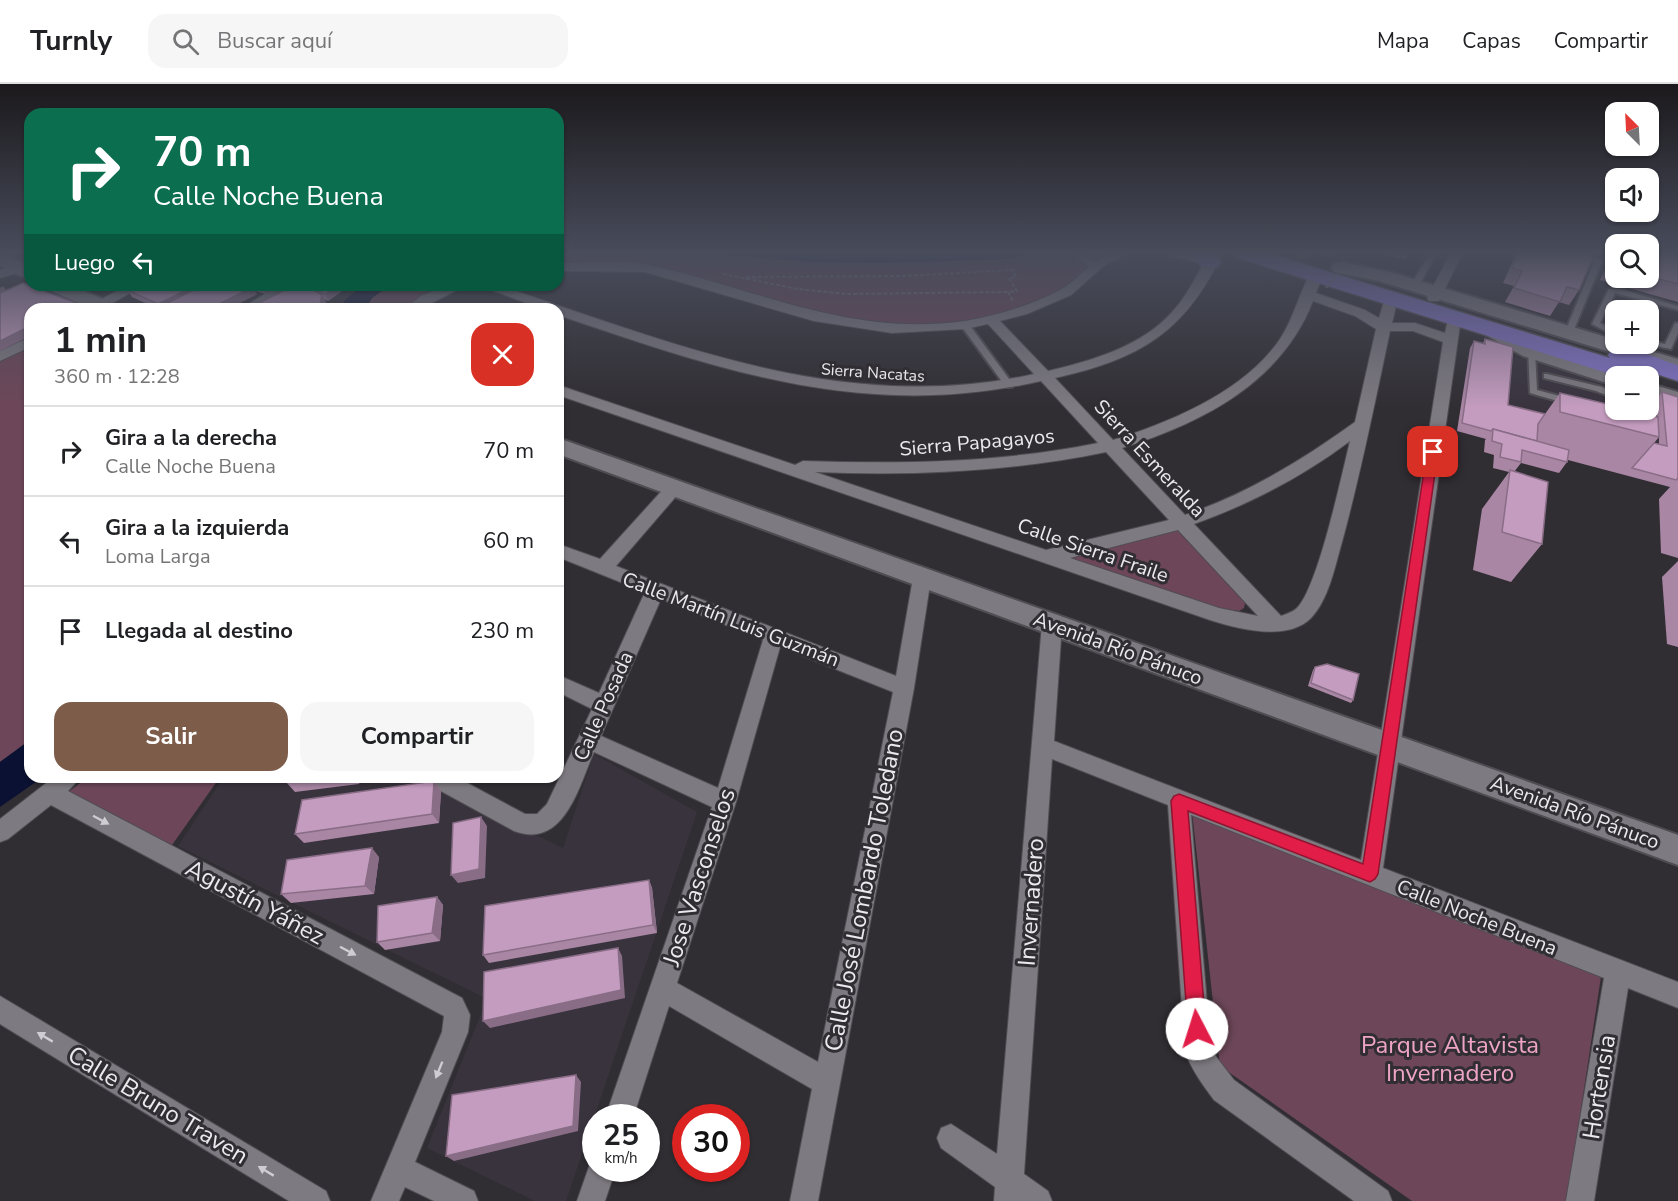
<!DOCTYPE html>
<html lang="es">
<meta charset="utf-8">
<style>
:root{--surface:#fff;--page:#f6f6f6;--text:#202124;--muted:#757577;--line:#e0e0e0;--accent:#7d5c49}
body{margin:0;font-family:"Nunito Sans",sans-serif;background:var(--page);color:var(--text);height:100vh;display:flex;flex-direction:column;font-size:22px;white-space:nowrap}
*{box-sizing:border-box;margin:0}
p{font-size:20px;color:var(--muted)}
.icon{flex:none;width:33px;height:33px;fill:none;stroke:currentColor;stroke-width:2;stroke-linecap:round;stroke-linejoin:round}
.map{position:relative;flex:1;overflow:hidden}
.drawer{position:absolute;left:24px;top:219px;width:540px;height:480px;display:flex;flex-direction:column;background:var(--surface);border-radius:18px;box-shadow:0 2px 4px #0004}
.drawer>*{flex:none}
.hud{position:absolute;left:24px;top:24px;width:540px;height:183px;border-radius:18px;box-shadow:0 2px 4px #0004;background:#0b6e4f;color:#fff;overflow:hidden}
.needle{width:39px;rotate:336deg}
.tools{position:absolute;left:1605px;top:18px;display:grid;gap:12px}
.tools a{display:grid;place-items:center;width:54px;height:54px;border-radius:12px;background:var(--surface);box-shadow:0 2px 4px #0004;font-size:30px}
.speed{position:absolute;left:582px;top:1020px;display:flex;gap:12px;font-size:30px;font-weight:700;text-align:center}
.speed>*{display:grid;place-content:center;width:78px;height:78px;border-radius:50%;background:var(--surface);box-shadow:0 2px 4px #0004;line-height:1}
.speed small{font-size:15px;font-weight:400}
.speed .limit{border:9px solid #d22;background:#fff;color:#111}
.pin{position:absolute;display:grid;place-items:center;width:51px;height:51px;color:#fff;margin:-26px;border-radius:12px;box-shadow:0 3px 9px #0006}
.me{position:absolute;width:66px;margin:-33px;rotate:355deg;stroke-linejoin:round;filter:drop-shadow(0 0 4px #0008)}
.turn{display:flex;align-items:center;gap:21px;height:126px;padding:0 30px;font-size:27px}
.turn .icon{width:78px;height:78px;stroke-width:2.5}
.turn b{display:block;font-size:42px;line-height:51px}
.then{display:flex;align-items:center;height:57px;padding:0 30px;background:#0003;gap:12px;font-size:22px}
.round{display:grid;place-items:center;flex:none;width:63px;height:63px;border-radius:18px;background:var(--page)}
.headline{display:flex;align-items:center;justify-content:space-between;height:102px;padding:0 30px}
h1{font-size:36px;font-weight:700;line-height:45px}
.primary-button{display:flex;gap:12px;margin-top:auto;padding:12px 30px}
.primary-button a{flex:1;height:69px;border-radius:18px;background:var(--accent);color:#fff;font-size:24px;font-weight:700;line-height:69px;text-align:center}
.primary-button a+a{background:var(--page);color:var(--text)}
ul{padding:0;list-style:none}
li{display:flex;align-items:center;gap:18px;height:90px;padding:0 30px;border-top:2px solid var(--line)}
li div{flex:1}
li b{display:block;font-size:22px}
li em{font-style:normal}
header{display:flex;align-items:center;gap:36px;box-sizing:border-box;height:84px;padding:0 30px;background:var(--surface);border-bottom:2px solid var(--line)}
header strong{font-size:28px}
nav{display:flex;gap:33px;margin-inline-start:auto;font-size:21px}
.search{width:420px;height:54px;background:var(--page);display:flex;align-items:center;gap:15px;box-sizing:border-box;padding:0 21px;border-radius:18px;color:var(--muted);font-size:22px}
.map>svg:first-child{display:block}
</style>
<header>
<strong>Turnly</strong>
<div class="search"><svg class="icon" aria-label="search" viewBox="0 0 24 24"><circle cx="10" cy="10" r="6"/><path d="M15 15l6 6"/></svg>Buscar aquí</div>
<nav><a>Mapa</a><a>Capas</a><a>Compartir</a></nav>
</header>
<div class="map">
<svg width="1678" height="1117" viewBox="0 0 1678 1117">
<rect width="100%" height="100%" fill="#312e33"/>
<g fill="#39333e">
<path d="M1481,262L1615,303L1616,326H1648L1649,313L1678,323V405L1457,347L1470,264L1480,267Z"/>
<path d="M594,670L697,728L566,1117H535L427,1064L487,915L178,762L224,693H411L563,764Z"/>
</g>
<g fill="#6d4759">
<path d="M558,168H692L811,178L880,179L985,176L1014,174L1034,168H1126L1112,172L1050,217L965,241L851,240L646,184L558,183Z"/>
<path d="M390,201H460L411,225H365L372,214Z"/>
<path d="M30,259V656L0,678V274Z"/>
<path d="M1177,446L1245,519L1244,524L1239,527L1219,524L1067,473Z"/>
<path d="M88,693H220L172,761L67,709Z"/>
<path d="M1192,727L1602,886L1567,1117H1412L1220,982Z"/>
</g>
<g fill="#0a1132">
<path d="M692,168H1034L1014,174L985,176L880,179L811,178Z"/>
<path d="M364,201H390L372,214L365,225H339L346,215Z"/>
<path d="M30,656V693H43L0,723V678Z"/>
</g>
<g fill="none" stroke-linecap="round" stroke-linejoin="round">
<defs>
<g id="lane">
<path d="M1084,168H1091L1084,173L1097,180V184H1091L1077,174V172Z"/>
<path d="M1296,168H1302L1306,172L1301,173Z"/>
<path d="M1431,168H1437L1418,203H1412L1411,201Z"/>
<path d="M1578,168H1585L1602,177L1573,248L1569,250L1565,248L1594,178Z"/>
<path d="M1609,205H1620L1678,222V226L1615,209L1600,239L1616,246V251H1613L1592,240Z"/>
<path d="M962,239H968L1012,299V303H1006L962,243Z"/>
<path d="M1675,239H1678V249L1671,265L1645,260H1648V256L1665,260Z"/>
<path d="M1528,265H1531L1535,267L1537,306L1571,315V319L1568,320L1530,309Z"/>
<path d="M1544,290H1547L1602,303L1616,310V315L1596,307L1544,294Z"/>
</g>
<g id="street">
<path d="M1115,168H1132L1106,180L1071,211L1027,230L1000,237L1048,287C1091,277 1143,262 1173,227C1186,213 1194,196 1203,180L1168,171L1167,168H1186L1207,173L1211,168H1223C1186,248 1140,275 1055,294L1113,356C1171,338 1245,307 1280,255C1294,234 1299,209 1311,188L1316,187L1323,191L1316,209L1365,226L1379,234L1386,211H1396L1398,214L1392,239H1415L1445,249L1449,231L1454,230L1461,234L1383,784L1678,898V924L1628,904L1594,1117H1566L1604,894L1191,731L1211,966L1234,996L1388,1107L1392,1117H1354L1214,1016C1202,1000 1192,986 1185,968L1168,721L1052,675L1024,1090L1048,1107L1052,1117H994L995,1103L941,1064L937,1054L941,1044L951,1040L997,1070L1042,540L1045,535L1052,533L1059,535L1062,540L1054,657L1361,776L1443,258L1413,247H1390C1375,318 1361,388 1342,458C1335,482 1329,515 1311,534C1287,558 1238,545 1210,536L558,311V301L795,381L803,377C902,380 1000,379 1098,359L1041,297C865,337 723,287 558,231V225H542L478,201H498C674,260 846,332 1034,290L988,240L965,245L892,249L814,237L645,188L558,187V179C585,179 623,175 649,181C758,205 849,253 965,237C996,232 1032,221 1060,206C1082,194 1088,177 1115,168ZM1313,217L1355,232L1376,245L1355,338C1301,377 1248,409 1185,431L1122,364C1202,339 1281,299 1313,217ZM1350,357C1342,390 1318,503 1297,524C1293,528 1286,530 1281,532L1194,440C1250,420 1302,393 1350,357ZM1106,368L1169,436L1046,466L815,388C914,392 1010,388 1106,368ZM1178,446L1258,532L1219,524L1070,474Z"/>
<path d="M1451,168H1463L1439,217H1429L1427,214Z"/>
<path d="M18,180L23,181V187L0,194V186Z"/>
<path d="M30,198V201H41L0,220V211Z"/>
<path d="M127,201H144L102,225H84Z"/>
<path d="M280,201H297L257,225H240Z"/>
<path d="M448,201H467L420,225H404L421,212Z"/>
<path d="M30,253V263L0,277V267Z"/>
<path d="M673,399L681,405L679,409L616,482L896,592L913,494L915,489H929L931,494L914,604L818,1117H790L812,1005L669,922L633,1034H605L712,723L594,668C579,702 564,766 514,747L428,700L425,693H456L525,730H537L547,720L592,625L558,608V591L599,609L645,508L558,473V460L600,475L667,401ZM661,515L763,556L718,704L601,652ZM780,563L893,608L818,978L677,899L736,718Z"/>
<path d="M54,693H81L68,707L462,914L470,931L468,948L415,1078L474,1107L478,1117H434L405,1103L399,1117H371L442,948L444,932L51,721L8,755L0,758V735Z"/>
<path d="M0,912L326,1107L330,1117H289L0,940Z"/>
<path d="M596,1073V1084H616L605,1117H577L592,1074Z"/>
</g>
<g id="secondary">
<path d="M0,169L30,182V196L0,182Z"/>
<path d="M1341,178L1390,188L1616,256V260H1627L1678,275V289L1379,197L1334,188L1331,184L1334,180Z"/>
<path d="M44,201H71L116,221L119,225H92L47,205Z"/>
<path d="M1488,238L1539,262L1625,292H1616V302L1523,272L1481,248L1478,244L1481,240Z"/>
<path d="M1648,299L1678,308V323L1648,314Z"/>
<path d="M558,354L1678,751V781L558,370Z"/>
</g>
<g id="highway">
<path d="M1189,168H1212L1221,178L1218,183H1202Z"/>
<path d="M1232,168H1264L1610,274L1608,271L1611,266C1631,261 1658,275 1678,281V297L1653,289L1655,292L1648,298V292H1617L1235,173Z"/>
</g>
</defs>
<use href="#lane" stroke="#504d52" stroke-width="4"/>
<use href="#street" stroke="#504d52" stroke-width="2"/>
<use href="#secondary" stroke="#504d52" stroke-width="4"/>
<use href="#highway" stroke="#504d52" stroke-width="3"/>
<g stroke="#7b797d" stroke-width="2" stroke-dasharray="4 2" stroke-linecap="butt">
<path d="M1315,168L1330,172"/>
<path d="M723,190L798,205L846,210L1008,208"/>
<path d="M746,193L905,192L1013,186L1016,193L1009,194L1017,207L1008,208L1013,217"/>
</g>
<use href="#lane" fill="#7e7a81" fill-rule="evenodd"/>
<use href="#street" fill="#7e7a81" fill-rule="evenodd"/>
<use href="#secondary" fill="#7e7a81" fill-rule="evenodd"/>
<use href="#highway" fill="#8173c4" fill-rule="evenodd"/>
<path stroke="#7b797d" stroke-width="2" stroke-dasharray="4 2" stroke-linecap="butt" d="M1326,204L1347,177"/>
</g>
<g fill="#a986a4" fill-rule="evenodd">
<path d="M1378,168H1410L1405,175Z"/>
<path d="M1517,168H1595L1579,206L1569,221L1559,218L1550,232L1505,218L1514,202L1503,199Z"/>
<path d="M1613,168H1616V194H1648V168H1678V218L1600,196Z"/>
<path d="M136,201H282L266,210L255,207L257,210L228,225H158L132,213L127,206Z"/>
<path d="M294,201H350L328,217L324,215L326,218Z"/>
<path d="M1485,255L1508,321L1545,330L1560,309L1657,333L1656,316L1662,308L1678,313V474L1661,469L1659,415L1670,403L1568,376L1567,378L1559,389L1521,379L1514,388L1542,460L1511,498L1473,486L1482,425L1509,388L1493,384L1494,371L1484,368L1485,356L1486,355L1457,347L1470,264L1474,257L1483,259ZM1659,352V360L1654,359L1659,353Z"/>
<path d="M1678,477V563L1667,560L1662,493Z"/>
<path d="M1315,583L1353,616L1351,619L1308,602L1313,586Z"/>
<path d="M288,693H361L359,700L295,708L286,698Z"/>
<path d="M434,697L441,707L439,739L304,759L295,750Z"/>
<path d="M379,773L374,810L291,819L281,810Z"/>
<path d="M649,796L652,804L657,849L489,879L483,871Z"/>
<path d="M437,813L443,821L440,857L385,866L377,858Z"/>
</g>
<g fill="#896d86">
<path d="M197,201H216L164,221L166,225H161L158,220Z"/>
<path d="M266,201H282L266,210L262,203Z"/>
<path d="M337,201H350L328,217L325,210Z"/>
<path d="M3,202L9,210L0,214V204Z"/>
<path d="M253,203L257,210L228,225H209Z"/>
<path d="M322,211L326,218L324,225H319Z"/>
<path d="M76,219L81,225H63Z"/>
<path d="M30,242V252L0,267V257Z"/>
<path d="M353,693H361L359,700Z"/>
<path d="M434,697L441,707L439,739L432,730Z"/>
<path d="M481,733L487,742L485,794L458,799L451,791Z"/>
<path d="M372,764L379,773L374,810L365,802Z"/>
<path d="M649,796L652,804L657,849L653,841Z"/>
<path d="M437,813L443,821L440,857L432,849Z"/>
<path d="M618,864L622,872L625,914L490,944L483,937Z"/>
<path d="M576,991L581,998L578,1047L454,1077L446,1072Z"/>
</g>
<g fill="#c49cbf" stroke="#896d86" stroke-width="1.5">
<path d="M1519,168H1595L1579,206L1567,203L1560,218L1514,204L1522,187L1512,184Z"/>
<path d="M1648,168H1678V200L1648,192Z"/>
<path d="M1616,169V183L1610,181Z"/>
<path d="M23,199L76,219L63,225H30V242L0,257V209Z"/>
<path d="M136,201H197L158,220L127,206Z"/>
<path d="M203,201H248L253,203L209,225H190L164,221Z"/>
<path d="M294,201H306L322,211L319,225H248Z"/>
<path d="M311,201H337L325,210Z"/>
<path d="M1485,255L1513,263L1508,321L1545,330L1538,340L1537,357L1493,345L1491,347L1462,339L1474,257L1485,260Z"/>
<path d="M1662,308L1678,313V394L1676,396L1632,384L1654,359L1667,362Z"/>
<path d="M1560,309L1616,322V326H1629L1658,333L1659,353L1560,328Z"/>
<path d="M1493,345L1569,366L1567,378L1522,366L1521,378L1500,373L1502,360L1492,357Z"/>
<path d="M1510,386L1548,398L1542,460L1502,448Z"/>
<path d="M1327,580L1359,590L1353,616L1311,599L1315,583Z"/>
<path d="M288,693H330L286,698Z"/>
<path d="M434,697L432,730L295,750L302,716Z"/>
<path d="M481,733L479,785L451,791L453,739Z"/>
<path d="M372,764L365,802L281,810L287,776Z"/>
<path d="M649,796L653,841L483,871L485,822Z"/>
<path d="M437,813L432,849L377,858L378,822Z"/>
<path d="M618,864L621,906L483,937L484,888Z"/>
<path d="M576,991L573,1042L446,1072L452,1011Z"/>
</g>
<defs><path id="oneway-solid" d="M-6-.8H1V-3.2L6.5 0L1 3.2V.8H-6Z" transform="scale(1.5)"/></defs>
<g fill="#d0cdd2">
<use href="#oneway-solid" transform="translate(101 736) rotate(28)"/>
<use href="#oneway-solid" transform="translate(348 867) rotate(28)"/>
<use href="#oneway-solid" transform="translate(45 953) rotate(-149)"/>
<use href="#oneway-solid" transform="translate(439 986) rotate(112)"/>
<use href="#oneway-solid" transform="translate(266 1087) rotate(-149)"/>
</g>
<linearGradient id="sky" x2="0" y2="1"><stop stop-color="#1b191c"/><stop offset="0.52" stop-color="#484c5b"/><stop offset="1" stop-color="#484c5b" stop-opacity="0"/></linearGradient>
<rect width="1678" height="324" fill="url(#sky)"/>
<path fill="#e11d48" stroke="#92132f" stroke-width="1.5" d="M1433,365L1438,368L1378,790L1375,795L1370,798L1188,727L1206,945L1203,952L1197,955L1190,952L1188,945L1171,717L1174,712L1179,710L1363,780L1427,368Z"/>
<g text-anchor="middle" stroke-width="6" stroke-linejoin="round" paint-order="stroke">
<g font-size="16" fill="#ebe9ed" stroke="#312e33">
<text transform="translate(873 288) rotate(4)" y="6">Sierra Nacatas</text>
</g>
<g font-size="20" fill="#ebe9ed" stroke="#312e33">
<text transform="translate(977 358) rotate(-5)" y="7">Sierra Papagayos</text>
<text transform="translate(1150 374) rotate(47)" y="7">Sierra Esmeralda</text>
<text transform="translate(1093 466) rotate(19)" y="7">Calle Sierra Fraile</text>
<text transform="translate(731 535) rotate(21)" y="7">Calle Martín Luis Guzmán</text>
<text transform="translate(1118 564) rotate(20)" y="7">Avenida Río Pánuco</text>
<text transform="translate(603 622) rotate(-66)" y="7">Calle Posada</text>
<text transform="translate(1575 728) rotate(20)" y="7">Avenida Río Pánuco</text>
<text transform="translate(1477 833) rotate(22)" y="7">Calle Noche Buena</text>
</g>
<g font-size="24" fill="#ebe9ed" stroke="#312e33">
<text transform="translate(699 793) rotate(-72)" y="8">Jose Vasconselos</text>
<text transform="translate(864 806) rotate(-79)" y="8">Calle José Lombardo Toledano</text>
<text transform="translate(255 818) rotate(28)" y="8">Agustín Yáñez</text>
<text transform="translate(1031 818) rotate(-86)" y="8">Invernadero</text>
<text transform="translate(1599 1003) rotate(-81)" y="8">Hortensia</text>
<text transform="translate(158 1021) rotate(31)" y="8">Calle Bruno Traven</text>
</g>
<g font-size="24" fill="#eea4c6" stroke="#312e33">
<text x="1450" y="969">Parque Altavista<tspan x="1450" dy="28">Invernadero</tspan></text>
</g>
</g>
</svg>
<div class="tools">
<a><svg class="needle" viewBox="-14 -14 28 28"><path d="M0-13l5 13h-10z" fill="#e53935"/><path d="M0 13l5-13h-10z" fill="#757577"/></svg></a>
<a><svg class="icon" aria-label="sound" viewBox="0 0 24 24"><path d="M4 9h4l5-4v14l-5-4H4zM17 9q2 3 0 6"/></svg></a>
<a><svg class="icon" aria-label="search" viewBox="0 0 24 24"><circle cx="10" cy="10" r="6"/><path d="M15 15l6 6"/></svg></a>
<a>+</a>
<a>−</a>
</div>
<div class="speed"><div>25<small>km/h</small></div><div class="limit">30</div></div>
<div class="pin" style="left:1433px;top:368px;background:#d93025"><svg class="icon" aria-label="arrive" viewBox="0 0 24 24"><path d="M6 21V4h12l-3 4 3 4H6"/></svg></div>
<svg class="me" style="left:1197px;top:945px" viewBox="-20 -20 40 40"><circle r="19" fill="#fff"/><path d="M0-13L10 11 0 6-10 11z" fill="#e11d48"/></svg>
<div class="hud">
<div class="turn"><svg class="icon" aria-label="right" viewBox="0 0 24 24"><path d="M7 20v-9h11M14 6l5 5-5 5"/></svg><div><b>70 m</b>Calle Noche Buena</div></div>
<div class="then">Luego<svg class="icon" aria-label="left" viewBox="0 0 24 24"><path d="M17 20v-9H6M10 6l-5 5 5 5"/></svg></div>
</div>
<section class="drawer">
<div class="headline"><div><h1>1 min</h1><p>360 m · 12:28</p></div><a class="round" style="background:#d93025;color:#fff"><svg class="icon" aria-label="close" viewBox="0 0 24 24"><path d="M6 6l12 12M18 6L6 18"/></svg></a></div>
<ul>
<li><svg class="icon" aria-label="right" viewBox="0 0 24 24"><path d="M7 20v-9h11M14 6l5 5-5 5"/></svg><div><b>Gira a la derecha</b><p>Calle Noche Buena</p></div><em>70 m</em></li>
<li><svg class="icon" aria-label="left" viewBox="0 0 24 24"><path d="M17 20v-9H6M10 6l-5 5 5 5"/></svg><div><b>Gira a la izquierda</b><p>Loma Larga</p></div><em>60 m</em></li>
<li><svg class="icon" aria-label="arrive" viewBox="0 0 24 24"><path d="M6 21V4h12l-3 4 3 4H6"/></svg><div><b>Llegada al destino</b></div><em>230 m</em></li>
</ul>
<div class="primary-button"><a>Salir</a><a>Compartir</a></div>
</section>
</div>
